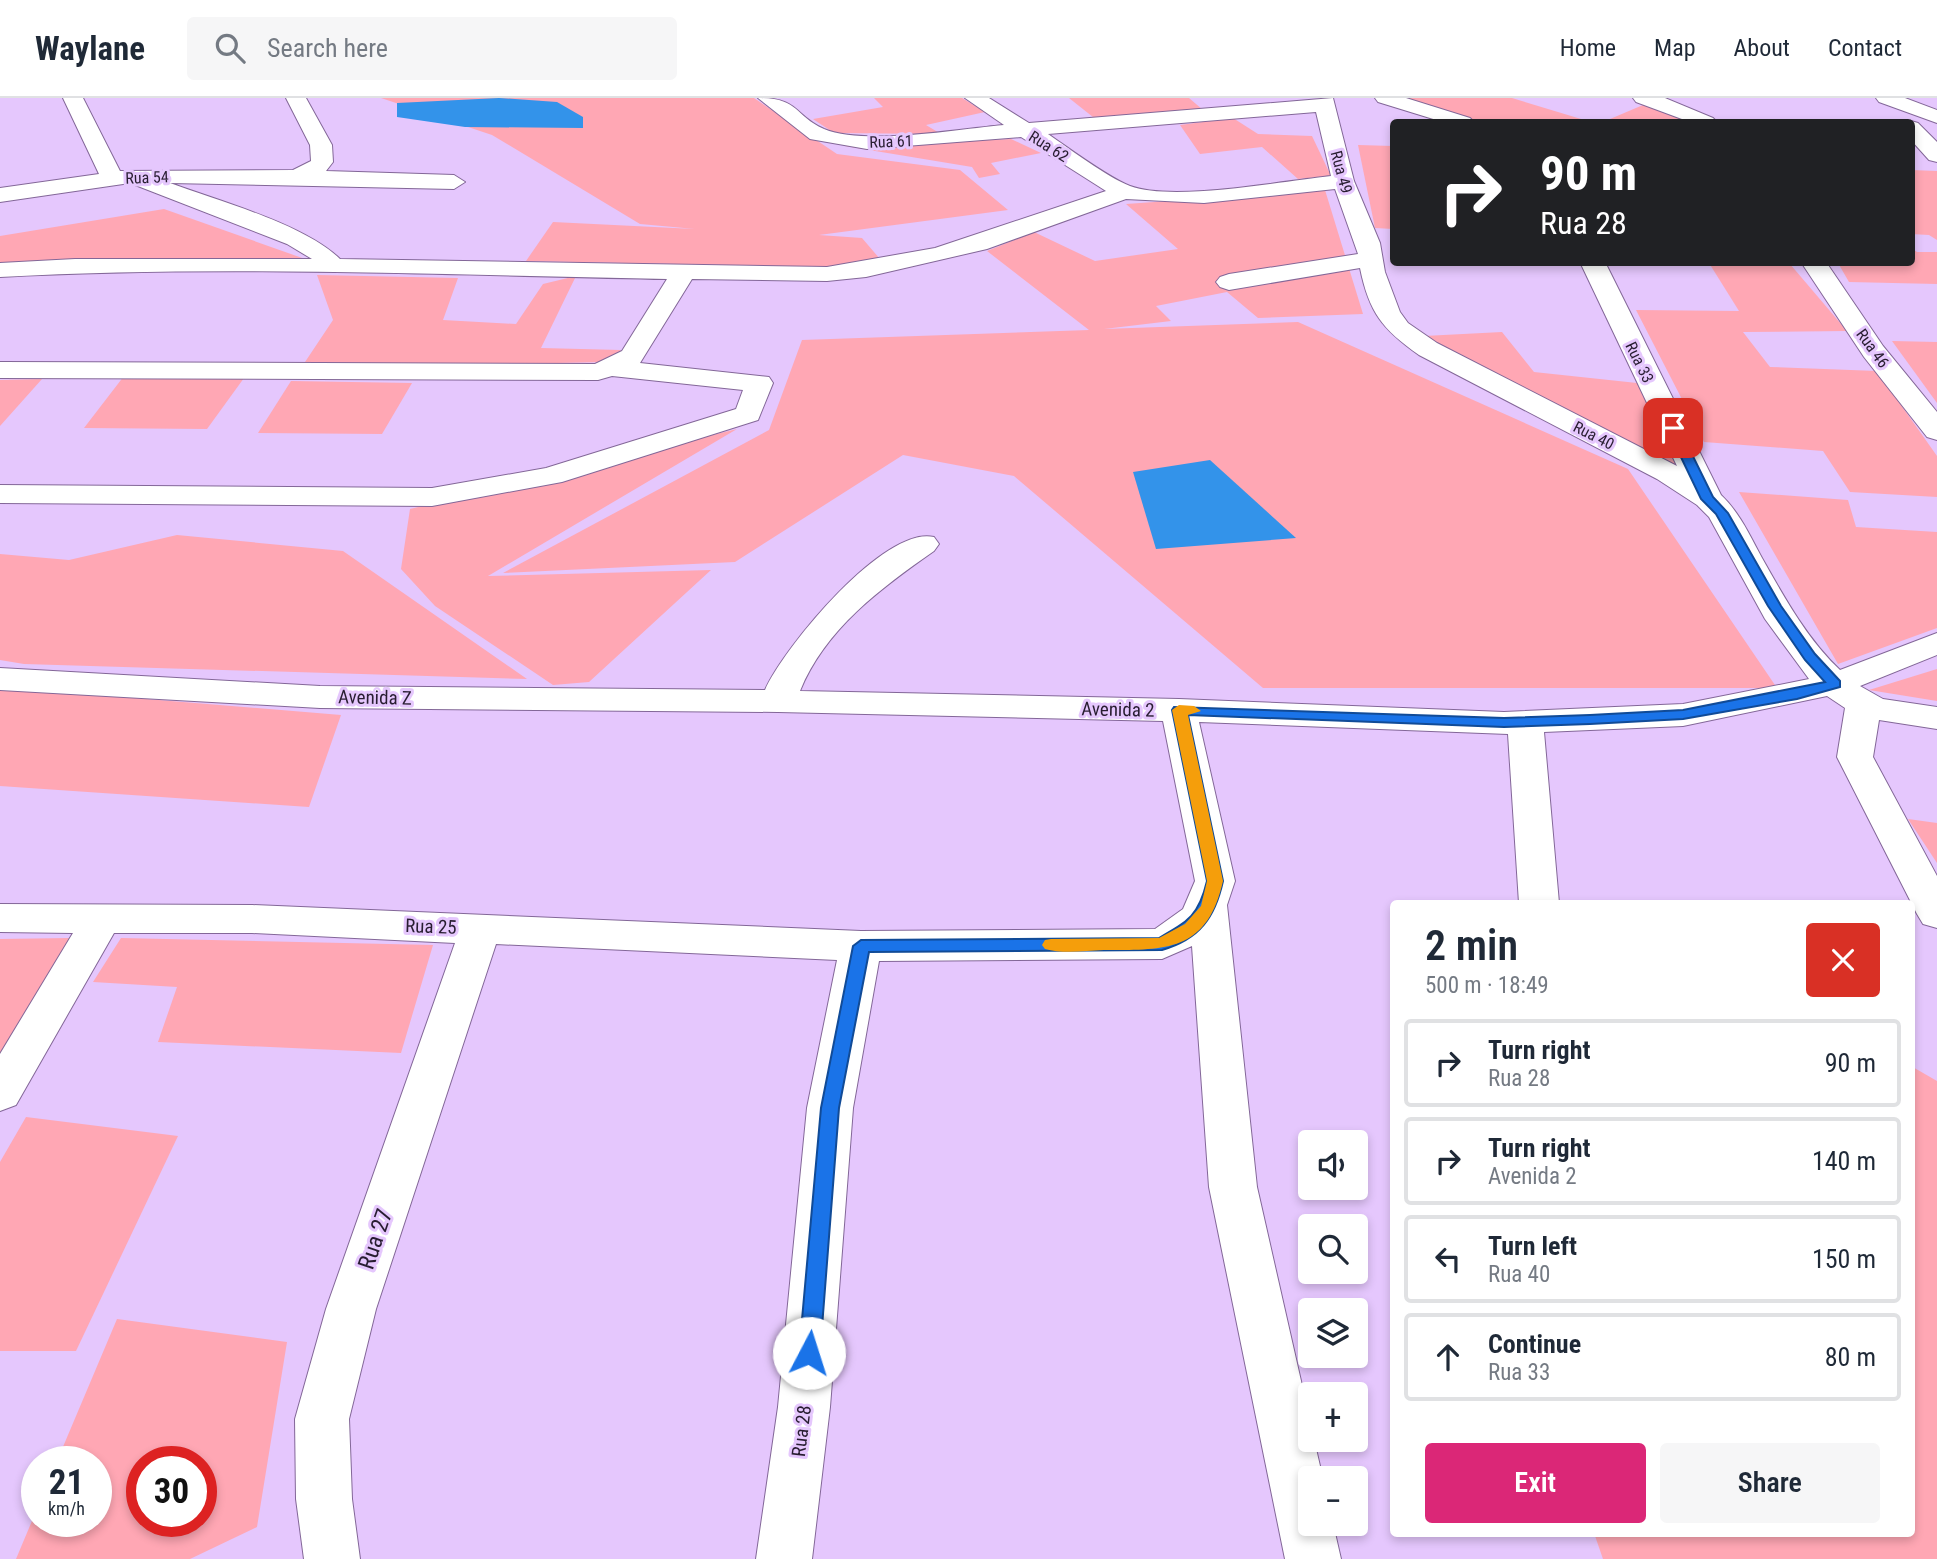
<!DOCTYPE html>
<meta charset="utf-8">
<style>
:root{--surface:#fff;--page:#f6f6f7;--text:#1f2937;--muted:#747a83;--line:#e0e1e3;--accent:#db2777}
body{margin:0;font-family:"Roboto Condensed",sans-serif;background:var(--page);color:var(--text);height:100vh;display:flex;flex-direction:column;font-size:26px;white-space:nowrap}
*{box-sizing:border-box;margin:0}
p{font-size:23px;color:var(--muted)}
.icon{flex:none;width:38px;height:38px;fill:none;stroke:currentColor;stroke-width:2;stroke-linecap:round;stroke-linejoin:round}
.map{position:relative;flex:1;overflow:hidden}
.panel{position:absolute;left:1390px;top:802px;width:525px;height:637px;display:flex;flex-direction:column;background:var(--surface);border-radius:7px;box-shadow:0 4px 10px #0003}
.panel>*{flex:none}
.guide{position:absolute;left:1390px;top:21px;width:525px;height:147px;border-radius:7px;box-shadow:0 4px 10px #0003;background:#202124;color:#fff;overflow:hidden}
.controls{position:absolute;left:1298px;top:1032px;display:grid;gap:14px}
.controls a{display:grid;place-items:center;width:70px;height:70px;border-radius:7px;background:var(--surface);box-shadow:0 4px 10px #0003;font-size:35px}
.speed{position:absolute;left:21px;top:1348px;display:flex;gap:14px;font-size:35px;font-weight:700;text-align:center}
.speed>*{display:grid;place-content:center;width:91px;height:91px;border-radius:50%;background:var(--surface);box-shadow:0 4px 10px #0003;line-height:1}
.speed small{font-size:18px;font-weight:400}
.speed .limit{border:10px solid #d22;background:#fff;color:#111}
.pin{position:absolute;display:grid;place-items:center;width:60px;height:60px;color:#fff;margin:-30px;border-radius:14px;box-shadow:0 4px 10px #0006}
.me{position:absolute;width:77px;margin:-38px;rotate:5deg;stroke-linejoin:round;filter:drop-shadow(0 0 5px #0008)}
.turn{display:flex;align-items:center;gap:24px;height:147px;padding:0 35px;font-size:32px}
.turn .icon{width:91px;height:91px;stroke-width:2.5}
.turn b{display:block;font-size:49px;line-height:60px}
.round{display:grid;place-items:center;flex:none;width:74px;height:74px;border-radius:7px;background:var(--page)}
.summary{display:flex;align-items:center;justify-content:space-between;height:119px;padding:0 35px}
h1{font-size:42px;font-weight:600;line-height:52px}
.action{display:flex;gap:14px;margin-top:auto;padding:14px 35px}
.action a{flex:1;height:80px;border-radius:7px;background:var(--accent);color:#fff;font-size:28px;font-weight:600;line-height:80px;text-align:center}
.action a+a{background:var(--page);color:var(--text)}
ul{padding:0;list-style:none}
li{display:flex;align-items:center;gap:21px;height:88px;margin:0 14px 10px;padding:0 21px;border:4px solid var(--line);border-radius:7px}
li div{flex:1}
li b{display:block;font-size:26px}
li em{font-style:normal}
header{display:flex;align-items:center;gap:42px;box-sizing:border-box;height:98px;padding:0 35px;background:var(--surface);border-bottom:2px solid var(--line)}
header strong{font-size:33px}
nav{display:flex;gap:38px;margin-inline-start:auto;font-size:24px}
.search{width:490px;height:63px;background:var(--page);display:flex;align-items:center;gap:18px;box-sizing:border-box;padding:0 24px;border-radius:7px;color:var(--muted);font-size:26px}
.map>svg:first-child{display:block}
</style>
<header>
<strong>Waylane</strong>
<div class="search"><svg class="icon" aria-label="search" viewBox="0 0 24 24"><circle cx="10" cy="10" r="6"/><path d="M15 15l6 6"/></svg>Search here</div>
<nav><a>Home</a><a>Map</a><a>About</a><a>Contact</a></nav>
</header>
<div class="map">
<svg width="1937" height="1461" viewBox="0 0 1937 1461">
<rect width="100%" height="100%" fill="#e5c7fd"/>
<g fill="#ffa7b4" fill-rule="evenodd">
<path d="M381,0H754L837,56L960,72L1008,112L819,137L862,140L880,161L826,169L526,163L553,124L695,131L640,126L492,37Z"/>
<path d="M874,0H962L985,14L926,27L941,36L834,35L813,21L883,9Z"/>
<path d="M1069,0H1189L1203,12L1098,23Z"/>
<path d="M1403,0H1512L1591,24H1478Z"/>
<path d="M1643,7L1689,23L1690,24H1603Z"/>
<path d="M1233,20L1258,36L1312,38L1331,78L1298,81L1262,49L1200,56L1180,27Z"/>
<path d="M1011,41L1041,55L991,65L1000,76L979,80L972,69L845,48Z"/>
<path d="M1358,47L1393,48V131L1375,130Z"/>
<path d="M1911,72L1937,73V142L1929,137L1911,136Z"/>
<path d="M1325,92L1363,216L1258,220L1227,194L1156,208L1171,223L1104,231L1298,224L1628,371L1777,590H1263L1014,378L903,357L735,464L503,475L769,332L802,242L1089,232L987,153L1034,134L1095,163L1178,151L1126,106Z"/>
<path d="M164,111L305,161L0,165V138Z"/>
<path d="M1911,150L1917,154H1937V186L1849,184L1838,165L1911,164Z"/>
<path d="M1709,165L1790,166L1847,233L1743,234L1770,269L1877,273L1937,358V399L1850,394L1823,353L1704,344L1636,212L1739,213Z"/>
<path d="M317,177L458,180L443,222L516,226L543,186L576,178L541,250L621,252L607,264L301,270L333,222Z"/>
<path d="M1502,234L1534,274L1637,285L1683,374L1424,238Z"/>
<path d="M1892,243L1937,244V305Z"/>
<path d="M124,278L244,280L207,331L84,330Z"/>
<path d="M42,281L0,328V282Z"/>
<path d="M291,283L412,285L382,336L258,335Z"/>
<path d="M737,331L488,478L711,472L589,584L553,587L435,508L401,471L410,411Z"/>
<path d="M1739,394L1848,402L1856,429L1937,434V530L1838,566Z"/>
<path d="M177,437L343,453L527,581L24,566L0,562V456L69,462Z"/>
<path d="M1937,571V603L1869,592Z"/>
<path d="M0,589L341,617L309,709L0,688Z"/>
<path d="M1908,721L1937,725V765Z"/>
<path d="M70,840L0,958V841Z"/>
<path d="M121,840L433,847L401,955L158,944L177,889L93,884Z"/>
<path d="M1911,968L1937,983V1461H1603L1594,1435H1911Z"/>
<path d="M26,1019L178,1038L76,1253H0V1064Z"/>
<path d="M117,1221L287,1244L257,1429L190,1461H16L37,1411V1423H96V1363H57ZM142,1363H201V1423H142Z"/>
</g>
<g fill="#3393ea">
<path d="M499,0L557,4L583,19V30L465,29L397,19V5Z"/>
<path d="M1210,362L1296,440L1156,451L1133,374Z"/>
</g>
<g fill="none" stroke-linecap="round" stroke-linejoin="round">
<defs>
<g id="minor">
<path d="M63,0H83L120,73L293,72L311,63L310,47L286,0H306L332,47L333,64L326,73L454,77L465,84L454,91L170,85C219,103 304,126 340,161L827,169L935,150L1106,93L1021,39L867,51L810,41L758,0C800,0 793,17 824,31C865,48 958,31 1004,27L965,0H989L1029,25L1333,0L1354,83L1380,145L1385,174L1400,214L1408,225L1437,245L1677,368L1580,164H1605L1721,397C1740,415 1750,438 1762,460C1784,499 1807,541 1840,572L1937,535V557L1860,588L1883,601L1937,609V631L1879,622L1873,659L1937,778V830L1923,826L1917,816L1837,659L1845,610L1827,598L1683,628L1544,634L1559,805H1519L1508,636L1199,624L1235,783L1227,807L1257,1089L1311,1327V1342H1314L1323,1381H1311V1426H1333L1341,1461H1285L1209,1089L1192,848L1162,861L879,863L853,1010L830,1309L812,1461H756L778,1309L807,1010L837,862L496,846L376,1211L349,1321L352,1401L360,1461H304L296,1401L295,1321L326,1211L455,845L252,835H114L16,1007L0,1013V956L73,835L0,834V806L252,807L861,833L1155,831L1183,811L1195,783L1163,623L778,614L320,610L0,592V570L320,588L765,592C784,549 885,427 934,439L939,446L934,453C881,490 825,531 800,593L1179,601L1504,614L1683,606L1809,581L1765,521L1709,419L1697,407L1657,381L1419,257C1382,231 1369,214 1360,170L1229,192L1220,189L1216,184L1220,179L1229,176L1358,156L1335,91L1204,105L1126,101L987,151L866,179L827,183L692,181L640,265L769,279L773,285L758,322L562,384L432,408L0,405V387L432,390L546,370L736,311L743,292L612,278L598,282L0,280V264L595,266L622,253L667,181C445,177 222,167 0,179V165L75,161H312L287,146L130,85L0,104V90L99,76ZM1316,14L1331,78C1283,83 1173,104 1130,88C1107,79 1070,51 1048,36Z"/>
<path d="M1375,0H1406L1470,20L1474,24H1443L1378,4Z"/>
<path d="M1633,0H1665L1713,20L1717,24H1690L1636,4Z"/>
<path d="M1876,0H1905L1937,12V25L1879,4Z"/>
<path d="M1911,23L1918,25L1937,44V64L1929,62L1911,42V24H1904Z"/>
<path d="M1801,164H1826L1883,248L1937,314V342L1927,339L1864,259Z"/>
</g>
</defs>
<use href="#minor" stroke="#836798" stroke-width="2"/>
<use href="#minor" fill="#fff" fill-rule="evenodd"/>
</g>
<path fill="#1a73e8" stroke="#114b97" stroke-width="2" d="M1673,326L1679,330L1713,399L1728,415L1781,508L1815,556L1840,583V589L1797,601L1683,621L1590,626L1504,629L1188,617L1223,783C1215,819 1200,841 1162,852L869,854L839,1010L820,1255L817,1262L809,1264L802,1262L799,1255L821,1010L853,848L861,842L1159,840C1189,823 1199,817 1207,783L1172,612L1174,609L1504,620L1590,617L1683,612L1825,584L1805,562L1768,508L1716,416L1701,401L1667,330Z"/>
<path fill="#f59e0b" d="M1179,607L1194,608L1201,613L1188,617L1223,783C1207,854 1166,852 1104,852C1085,853 1062,856 1045,851L1042,847L1045,842L1051,841L1159,840L1185,826L1201,808L1207,783L1172,612Z"/>
<g text-anchor="middle" stroke-width="6" stroke-linejoin="round" paint-order="stroke">
<g font-size="16" fill="#281d31" stroke="#e5c7fd">
<text transform="translate(891 43) rotate(-2)" y="6">Rua 61</text>
<text transform="translate(1049 48) rotate(32)" y="6">Rua 62</text>
<text transform="translate(1342 74) rotate(75)" y="6">Rua 49</text>
<text transform="translate(147 79) rotate(-2)" y="6">Rua 54</text>
<text transform="translate(1873 250) rotate(54)" y="6">Rua 46</text>
<text transform="translate(1640 264) rotate(64)" y="6">Rua 33</text>
<text transform="translate(1594 337) rotate(27)" y="6">Rua 40</text>
</g>
<g font-size="19" fill="#281d31" stroke="#e5c7fd">
<text transform="translate(375 599) rotate(1)" y="7">Avenida Z</text>
<text transform="translate(1118 611) rotate(1)" y="7">Avenida 2</text>
<text transform="translate(431 828) rotate(2)" y="7">Rua 25</text>
<text transform="translate(801 1333) rotate(-83)" y="7">Rua 28</text>
</g>
<g font-size="23" fill="#281d31" stroke="#e5c7fd">
<text transform="translate(375 1141) rotate(-71)" y="8">Rua 27</text>
</g>
</g>
</svg>
<div class="controls">
<a><svg class="icon" aria-label="sound" viewBox="0 0 24 24"><path d="M4 9h4l5-4v14l-5-4H4zM17 9q2 3 0 6"/></svg></a>
<a><svg class="icon" aria-label="search" viewBox="0 0 24 24"><circle cx="10" cy="10" r="6"/><path d="M15 15l6 6"/></svg></a>
<a><svg class="icon" aria-label="layers" viewBox="0 0 24 24"><path d="M12 4l9 5-9 5-9-5zM3 14l9 5 9-5"/></svg></a>
<a>+</a>
<a>−</a>
</div>
<div class="speed"><div>21<small>km/h</small></div><div class="limit">30</div></div>
<div class="pin" style="left:1673px;top:330px;background:#d93025"><svg class="icon" aria-label="arrive" viewBox="0 0 24 24"><path d="M6 21V4h12l-3 4 3 4H6"/></svg></div>
<svg class="me" style="left:809px;top:1255px" viewBox="-20 -20 40 40"><circle r="19" fill="#fff"/><path d="M0-13L10 11 0 6-10 11z" fill="#1a73e8"/></svg>
<div class="guide">
<div class="turn"><svg class="icon" aria-label="right" viewBox="0 0 24 24"><path d="M7 20v-9h11M14 6l5 5-5 5"/></svg><div><b>90 m</b>Rua 28</div></div>
</div>
<section class="panel">
<div class="summary"><div><h1>2 min</h1><p>500 m · 18:49</p></div><a class="round" style="background:#d93025;color:#fff"><svg class="icon" aria-label="close" viewBox="0 0 24 24"><path d="M6 6l12 12M18 6L6 18"/></svg></a></div>
<ul>
<li><svg class="icon" aria-label="right" viewBox="0 0 24 24"><path d="M7 20v-9h11M14 6l5 5-5 5"/></svg><div><b>Turn right</b><p>Rua 28</p></div><em>90 m</em></li>
<li><svg class="icon" aria-label="right" viewBox="0 0 24 24"><path d="M7 20v-9h11M14 6l5 5-5 5"/></svg><div><b>Turn right</b><p>Avenida 2</p></div><em>140 m</em></li>
<li><svg class="icon" aria-label="left" viewBox="0 0 24 24"><path d="M17 20v-9H6M10 6l-5 5 5 5"/></svg><div><b>Turn left</b><p>Rua 40</p></div><em>150 m</em></li>
<li><svg class="icon" aria-label="ahead" viewBox="0 0 24 24"><path d="M12 20V5M6 11l6-6 6 6"/></svg><div><b>Continue</b><p>Rua 33</p></div><em>80 m</em></li>
</ul>
<div class="action"><a>Exit</a><a>Share</a></div>
</section>
</div>
